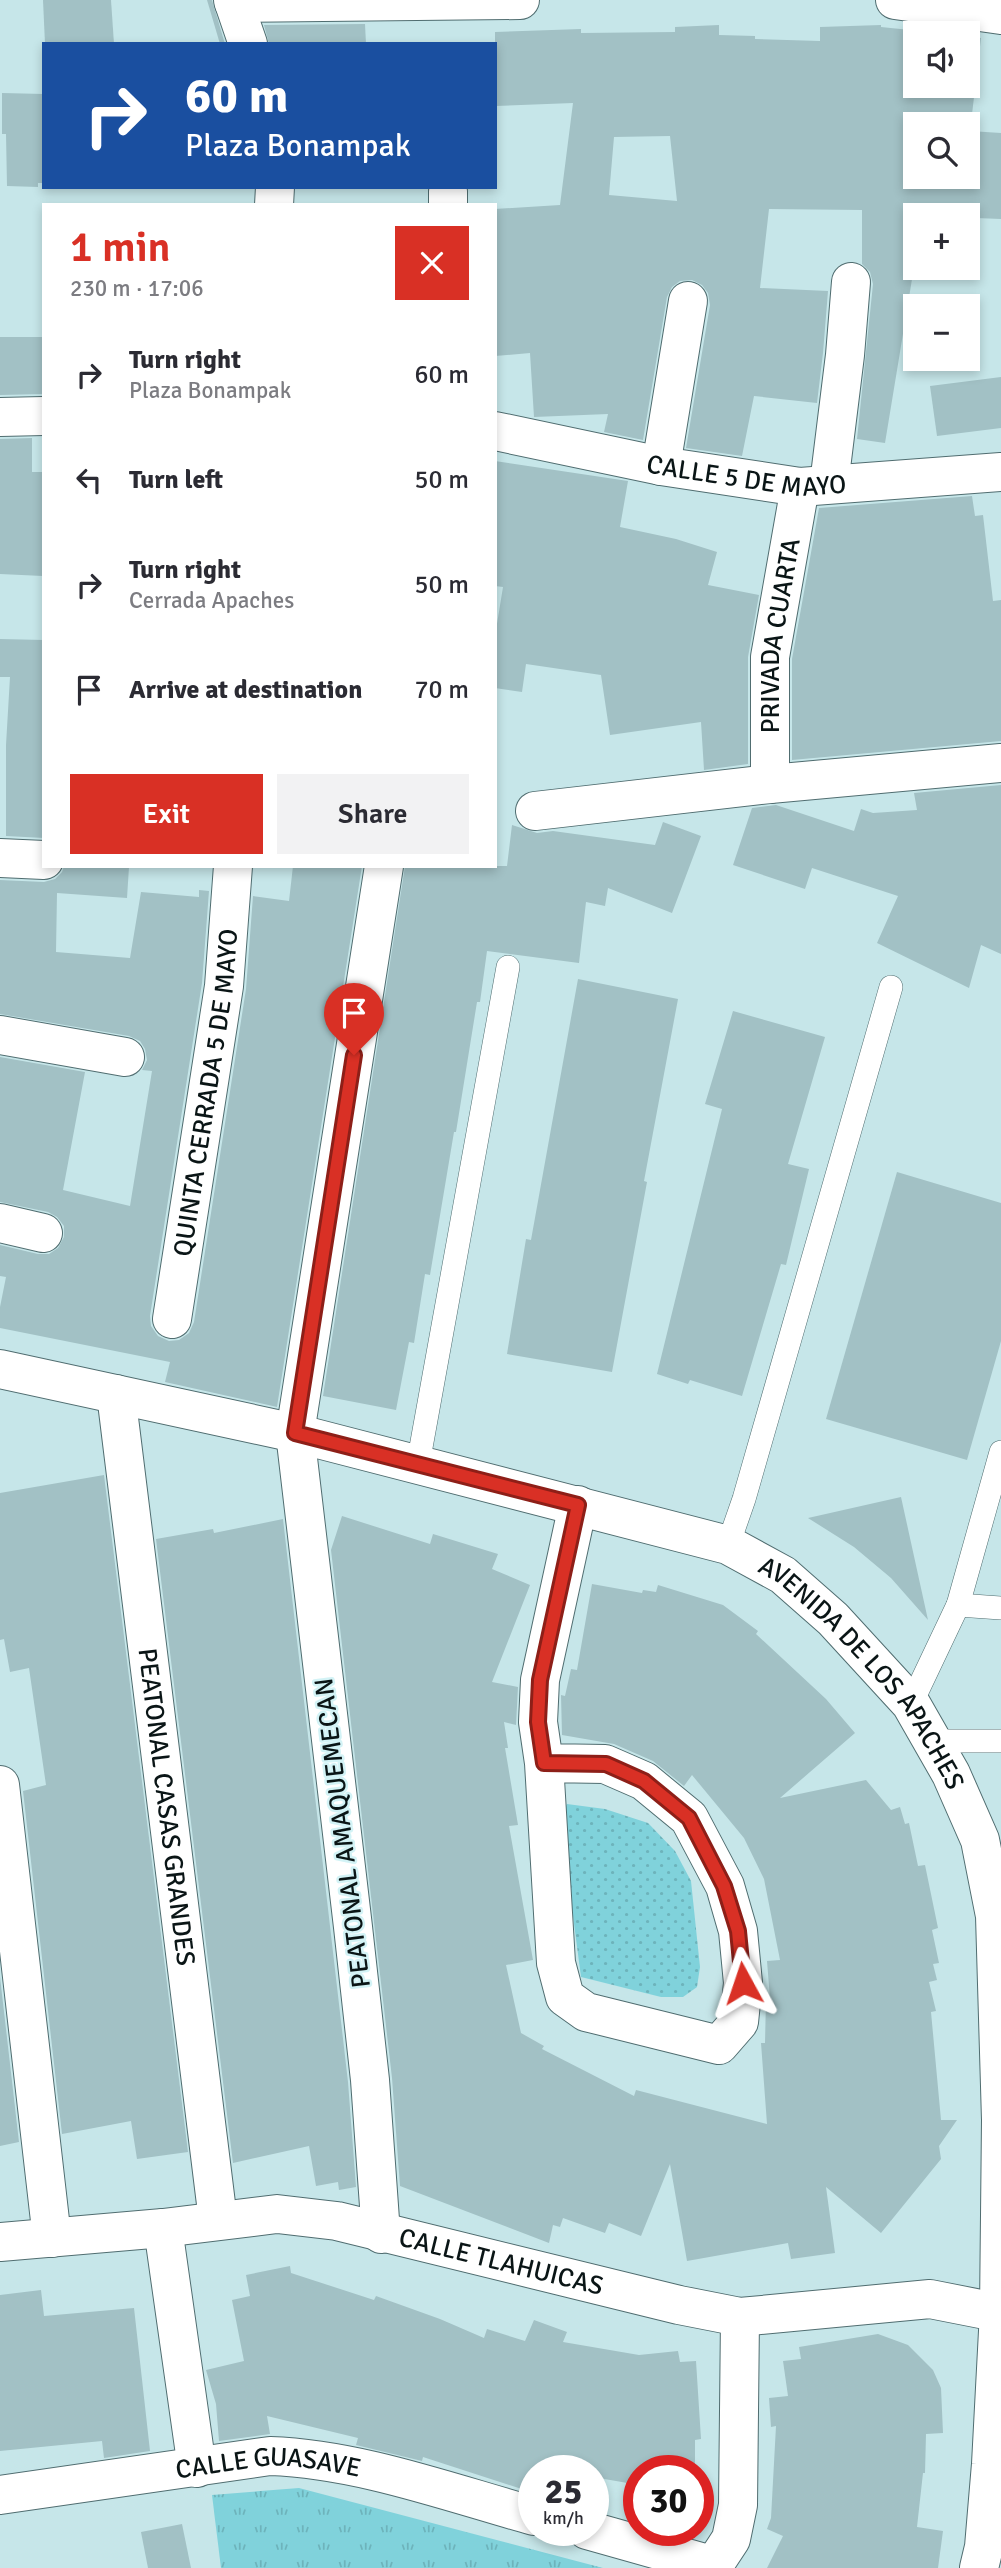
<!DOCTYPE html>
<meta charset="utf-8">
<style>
:root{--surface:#fff;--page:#f2f2f3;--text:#2b2b33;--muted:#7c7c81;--accent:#d93025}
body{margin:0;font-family:Signika,sans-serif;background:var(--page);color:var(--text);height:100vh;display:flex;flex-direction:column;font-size:26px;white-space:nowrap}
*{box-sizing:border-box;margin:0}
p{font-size:23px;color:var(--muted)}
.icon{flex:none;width:38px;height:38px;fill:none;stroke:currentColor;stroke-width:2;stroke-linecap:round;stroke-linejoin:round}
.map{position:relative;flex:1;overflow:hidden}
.side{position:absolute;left:42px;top:203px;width:455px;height:665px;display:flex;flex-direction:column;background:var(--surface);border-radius:0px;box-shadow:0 4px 10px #0003}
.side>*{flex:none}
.hud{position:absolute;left:42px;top:42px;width:455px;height:147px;border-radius:0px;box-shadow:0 4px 10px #0003;background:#1a4fa0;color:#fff;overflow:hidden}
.tools{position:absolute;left:903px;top:21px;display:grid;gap:14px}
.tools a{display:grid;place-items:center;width:77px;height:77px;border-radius:0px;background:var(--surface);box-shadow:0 4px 10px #0003;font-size:35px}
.speed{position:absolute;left:518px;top:2455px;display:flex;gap:14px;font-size:35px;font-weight:700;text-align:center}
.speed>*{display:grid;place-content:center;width:91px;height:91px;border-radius:50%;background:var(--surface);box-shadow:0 4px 10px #0003;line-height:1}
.speed small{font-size:18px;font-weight:400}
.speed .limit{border:10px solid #d22;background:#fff;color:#111}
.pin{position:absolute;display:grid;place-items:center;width:60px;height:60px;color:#fff;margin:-72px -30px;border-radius:50% 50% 50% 0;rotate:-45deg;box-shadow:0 0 7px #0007}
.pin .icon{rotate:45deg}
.me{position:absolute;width:77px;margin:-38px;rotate:355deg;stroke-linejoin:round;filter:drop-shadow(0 0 5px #0008)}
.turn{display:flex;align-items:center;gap:24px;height:147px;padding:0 28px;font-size:32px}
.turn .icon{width:91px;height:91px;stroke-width:2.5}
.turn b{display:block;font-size:49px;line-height:60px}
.round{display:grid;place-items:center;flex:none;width:74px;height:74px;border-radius:0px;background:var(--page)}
.head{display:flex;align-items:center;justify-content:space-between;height:119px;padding:0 28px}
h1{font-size:42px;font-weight:600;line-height:52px;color:var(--accent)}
.cta{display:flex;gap:14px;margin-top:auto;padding:14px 28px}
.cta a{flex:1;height:80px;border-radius:0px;background:var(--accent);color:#fff;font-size:28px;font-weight:600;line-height:80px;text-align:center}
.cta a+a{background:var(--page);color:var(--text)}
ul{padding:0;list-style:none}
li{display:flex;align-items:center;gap:21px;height:105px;padding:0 28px}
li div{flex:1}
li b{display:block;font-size:26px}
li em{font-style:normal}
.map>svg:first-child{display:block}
</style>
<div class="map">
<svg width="1001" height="2568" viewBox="0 0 1001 2568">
<defs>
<pattern id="grass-dots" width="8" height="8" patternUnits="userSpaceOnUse" patternTransform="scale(1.75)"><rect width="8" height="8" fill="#80d2db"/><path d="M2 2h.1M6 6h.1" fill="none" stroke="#6db3bb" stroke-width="1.8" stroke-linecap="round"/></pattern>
<pattern id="park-tufts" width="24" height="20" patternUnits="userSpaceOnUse" patternTransform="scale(1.75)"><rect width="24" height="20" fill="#80d2db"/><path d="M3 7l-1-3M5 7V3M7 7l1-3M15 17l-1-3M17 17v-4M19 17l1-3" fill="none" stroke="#6db3bb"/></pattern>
</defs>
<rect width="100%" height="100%" fill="#c6e6e9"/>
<path fill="url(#grass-dots)" d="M567,1804L605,1809L648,1823L675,1851L691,1881L700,1967L697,1987L683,1997H661L581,1977L560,1817Z"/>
<path fill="url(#park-tufts)" d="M299,2488L603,2568H221L212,2495Z"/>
<g fill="#a2c1c5" fill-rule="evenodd">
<path d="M43,0H111L114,44H45Z"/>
<path d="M207,0H212L225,44H220Z"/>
<path d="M365,24L366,44H269L264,25Z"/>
<path d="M719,25V35L755,36V39L820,41V27L881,25V27L939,33H915V86H968V36L981,38L970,131L1001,133V219L976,218L973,245L968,244V215H915V261L885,443L857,439L873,284L870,272L862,264V210L769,209L760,288L828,291L823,353L817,403L754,396L742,456L686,448L710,305L708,293L702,285L692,280L680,281L672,287L667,297L643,440L604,432L608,414L534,417L530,353L495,356V209L560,205L573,103L495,106V32L581,29V33L675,32V27ZM915,124H968V177H915ZM670,136L677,201L609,195L614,137Z"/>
<path d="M2,93L44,94V183H38V187L7,186L6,134H2Z"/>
<path d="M0,337H44V394L0,395Z"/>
<path d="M1001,377V428L937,436L930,386Z"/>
<path d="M32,438V472H44L43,576L0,574V439Z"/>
<path d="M495,461L628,481L620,527L676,539L717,552L708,585L759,595L748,657V764L704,770L701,722L610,735L601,675L526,664L522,692L495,688V636L503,587L495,586Z"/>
<path d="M972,496L975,516L983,515L993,601L1001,600V741L792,760V659L819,508Z"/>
<path d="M0,639L44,640V838L6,836V745L10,677H0Z"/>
<path d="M1001,785V954L981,945L969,988L877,943L898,896L812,868L805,889L733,865L752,808L776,805L854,831L861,809L873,813L917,810L914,793Z"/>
<path d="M663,822L701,836L672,913L608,888L605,906L586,902L579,963L487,951L480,1002H477L456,1132H454L430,1275L425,1274L414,1343L409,1342L396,1410L323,1396L405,866H507L512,825L537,833L553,831L655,845Z"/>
<path d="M64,866L129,867L127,898L57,893L56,952L130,958L141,892L199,897V890L209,891L202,983L150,1316L151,1326L158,1336L169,1341L179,1340L189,1333L194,1322L246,989L253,896L289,901L293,866H362L277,1407L165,1382L170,1362L0,1328V1307L6,1277L0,1276V1245L38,1254H49L58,1248L64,1237V1226L57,1217L48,1212L0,1202V1057L85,1072L63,1190L130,1206L152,1071L142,1070L147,1060L145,1049L140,1041L129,1036L0,1014V880L44,882L55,879L62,872Z"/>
<path d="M578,979L678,999L644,1181L647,1182L612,1372L507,1354L526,1239L531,1240Z"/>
<path d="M733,1011L825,1037L788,1164L809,1169L786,1265L781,1264L742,1396L690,1380L688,1384L657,1374L722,1109L705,1104Z"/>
<path d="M897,1172L1001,1203V1341L967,1460L826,1419Z"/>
<path d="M104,1475L188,2152L137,2159L131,2121L62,2134L23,1791L46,1785L29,1668L10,1672L4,1639L0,1640V1493Z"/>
<path d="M901,1497L928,1620L891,1578L854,1547L808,1518Z"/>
<path d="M342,1516L430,1544L433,1534L498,1554L492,1569L530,1585L492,1682L518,1687L516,1725L504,1722L508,1748H505L518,1825L509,1826L533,1960L506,1965L521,2033L544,2046L542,2049L634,2096L636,2090L767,2124L761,2043H765L766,1999H770L767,1961L780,1960L764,1879L744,1838L692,1775L684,1786L653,1761L614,1744L562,1735L561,1695L565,1696L571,1669L577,1670L592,1584L642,1593L643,1590L656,1592L658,1585L723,1605L758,1631L756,1634L826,1699L855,1733L780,1798L866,1780L891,1810L900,1807L905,1824L909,1823L918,1866L925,1865L938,1928L932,1930L939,1963L933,1964L937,1980L929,1982L936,2011L931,2012L941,2120H957L939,2146L941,2159L881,2233L826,2187L835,2253L791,2259L788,2243L687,2261L670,2164L641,2236L609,2223L605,2233L563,2218L560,2227L553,2225L549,2243L400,2186L392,2078L331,1550Z"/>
<path d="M283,1519L348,2082L356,2187L339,2190L338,2182L316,2186L309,2146L233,2163L156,1539L213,1529L214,1533Z"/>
<path d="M0,1977L19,2142L0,2146Z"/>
<path d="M290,2266L291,2273L374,2300L376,2296L440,2319L484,2338L487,2329L525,2341L534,2320L567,2332L563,2342L639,2355L678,2351L680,2362L696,2361L701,2439L695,2440V2469H689V2471H639V2485L593,2477V2471H534V2493L423,2457L422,2461L356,2445L358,2438L267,2416L270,2434L219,2441L216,2404L206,2370L244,2361L232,2300L250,2296L246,2275Z"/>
<path d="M41,2290L44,2316L134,2308L150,2451L104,2458L102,2441L0,2451V2295Z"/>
<path d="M878,2334L908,2345L933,2370L941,2388L943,2433L926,2434L925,2473H923L917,2527L943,2531L938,2568H767L783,2536L767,2529L771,2518L776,2426L771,2427L769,2398L788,2396L783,2361L801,2359L799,2347Z"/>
<path d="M182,2524L191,2568H148L141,2532Z"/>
</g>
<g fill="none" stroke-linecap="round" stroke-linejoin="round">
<defs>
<g id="lane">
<path d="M418,1464L508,967"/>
<path d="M728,1545L744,1499L891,987"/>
<path d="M958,1605L1001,1608"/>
<path d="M911,1704L958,1605L1001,1452"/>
<path d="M933,1741H1001"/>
</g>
<g id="street">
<path d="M233,0L248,44"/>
<path d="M895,0L1001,15"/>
<path d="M234,3L520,0"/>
<path d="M448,191V205"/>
<path d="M274,205L275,187"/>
<path d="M0,417L44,416"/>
<path id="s1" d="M495,431L661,466L800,487L1001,472"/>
<path d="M661,466L688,301"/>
<path d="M829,484L845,355L851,282"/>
<path id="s2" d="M770,784V657L800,487"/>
<path d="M535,811L770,784L1001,763"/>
<path d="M0,858L44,860"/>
<path d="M0,1035L125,1057"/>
<path d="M0,1223L43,1233"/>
<path id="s3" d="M172,1319L224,986L233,866"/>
<path id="s4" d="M116,1394L218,2220"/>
<path d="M544,1763L605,1764L644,1781L689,1818L725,1886L738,1931L743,1983L739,2022L719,2045L586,2012L565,1997L556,1963L544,1763L538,1722L540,1680L578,1505"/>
<path d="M0,1785L52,2238"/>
<path d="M163,2228L197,2468"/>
<path d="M381,2234L370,2080L353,1927L295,1433L384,866"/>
<path id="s5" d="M0,2242L163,2228L277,2214L337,2221L679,2305L740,2317L930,2299L1001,2313"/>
<path id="s6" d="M0,2495L270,2456C358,2459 448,2492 534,2516"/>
<path d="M587,2530L715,2566"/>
<path d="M712,2568L731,2539L738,2505L740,2317"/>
</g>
<g id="secondary">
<path id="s7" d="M0,1369L295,1433L728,1545L783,1575L833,1619L911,1704L951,1774L980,1840L995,1916L1001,2120L999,2312L991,2464L984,2547L979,2568"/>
</g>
</defs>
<use href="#lane" stroke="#506d70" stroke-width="24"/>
<use href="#street" stroke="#506d70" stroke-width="40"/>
<use href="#secondary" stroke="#506d70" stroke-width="40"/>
<use href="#lane" stroke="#fff" stroke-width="23"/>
<use href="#street" stroke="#fff" stroke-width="38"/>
<use href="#secondary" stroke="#fff" stroke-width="38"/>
</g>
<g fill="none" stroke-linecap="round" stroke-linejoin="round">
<defs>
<path id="route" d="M354,1055L295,1433L578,1505L540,1680L538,1722L544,1763L606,1764L644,1781L689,1818L724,1886L738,1931L743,1983"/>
</defs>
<use href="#route" stroke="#8d1f18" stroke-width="18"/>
<use href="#route" stroke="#d93025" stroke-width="12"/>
</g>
<g text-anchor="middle" stroke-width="5" stroke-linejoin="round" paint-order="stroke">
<g font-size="26" fill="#0a1516" stroke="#d3f3f6">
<text dy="9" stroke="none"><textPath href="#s1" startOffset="256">CALLE 5 DE MAYO</textPath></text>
<text dy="9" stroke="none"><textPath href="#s2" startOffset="149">PRIVADA CUARTA</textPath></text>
<text dy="9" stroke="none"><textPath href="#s3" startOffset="229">QUINTA CERRADA 5 DE MAYO</textPath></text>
<text dy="9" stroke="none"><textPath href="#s7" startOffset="938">AVENIDA DE LOS APACHES</textPath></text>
<text dy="9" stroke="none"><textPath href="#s4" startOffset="416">PEATONAL CASAS GRANDES</textPath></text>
<text transform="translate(342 1833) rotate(-97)" y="9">PEATONAL AMAQUEMECAN</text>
<text dy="9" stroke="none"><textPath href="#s5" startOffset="508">CALLE TLAHUICAS</textPath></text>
<text dy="9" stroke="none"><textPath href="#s6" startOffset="271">CALLE GUASAVE</textPath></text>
</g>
</g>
</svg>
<div class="tools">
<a><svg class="icon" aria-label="sound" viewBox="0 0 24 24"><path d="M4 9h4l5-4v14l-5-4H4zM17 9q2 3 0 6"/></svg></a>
<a><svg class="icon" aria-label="search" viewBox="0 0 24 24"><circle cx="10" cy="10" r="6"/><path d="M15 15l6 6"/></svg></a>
<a>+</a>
<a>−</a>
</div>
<div class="speed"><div>25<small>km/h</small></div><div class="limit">30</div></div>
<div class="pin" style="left:354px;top:1055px;background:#d93025"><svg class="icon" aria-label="arrive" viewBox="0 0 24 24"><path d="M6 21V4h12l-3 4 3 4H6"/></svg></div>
<svg class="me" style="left:743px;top:1983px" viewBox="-20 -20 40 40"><path d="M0-17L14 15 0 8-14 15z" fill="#d93025" stroke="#fff" stroke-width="4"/></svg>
<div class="hud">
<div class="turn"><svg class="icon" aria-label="right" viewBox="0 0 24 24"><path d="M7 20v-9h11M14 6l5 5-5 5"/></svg><div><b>60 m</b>Plaza Bonampak</div></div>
</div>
<section class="side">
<div class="head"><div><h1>1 min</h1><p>230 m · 17:06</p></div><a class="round" style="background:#d93025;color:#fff"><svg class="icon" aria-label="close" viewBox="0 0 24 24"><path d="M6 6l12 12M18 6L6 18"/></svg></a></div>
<ul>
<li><svg class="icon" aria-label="right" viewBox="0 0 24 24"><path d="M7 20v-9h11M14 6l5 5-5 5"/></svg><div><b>Turn right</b><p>Plaza Bonampak</p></div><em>60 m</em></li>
<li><svg class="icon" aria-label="left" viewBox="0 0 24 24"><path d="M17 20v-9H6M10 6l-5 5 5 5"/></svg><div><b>Turn left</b></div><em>50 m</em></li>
<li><svg class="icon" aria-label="right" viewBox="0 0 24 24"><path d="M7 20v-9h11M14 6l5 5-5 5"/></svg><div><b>Turn right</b><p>Cerrada Apaches</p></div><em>50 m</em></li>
<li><svg class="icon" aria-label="arrive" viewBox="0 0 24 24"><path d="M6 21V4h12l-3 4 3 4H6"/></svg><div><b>Arrive at destination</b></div><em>70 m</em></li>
</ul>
<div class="cta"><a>Exit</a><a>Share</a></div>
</section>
</div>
